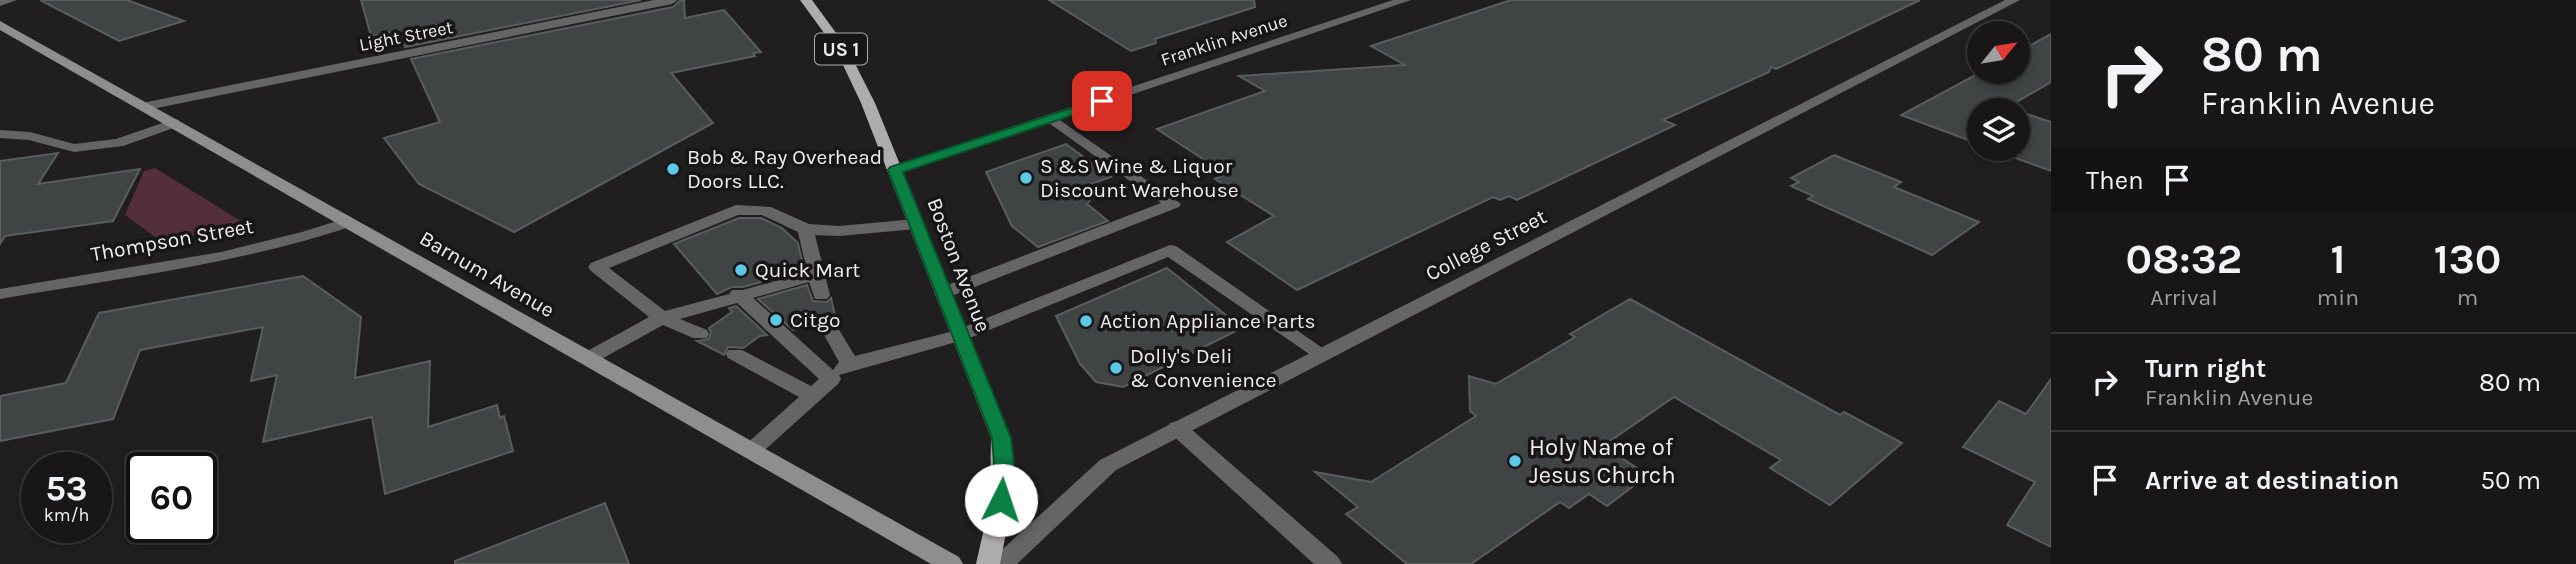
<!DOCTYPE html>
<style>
:root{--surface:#191617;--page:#221f20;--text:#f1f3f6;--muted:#9f9fa1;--line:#373536}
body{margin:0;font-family:Karla,sans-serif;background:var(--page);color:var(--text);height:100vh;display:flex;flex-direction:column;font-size:26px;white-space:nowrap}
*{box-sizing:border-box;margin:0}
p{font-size:23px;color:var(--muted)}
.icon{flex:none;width:38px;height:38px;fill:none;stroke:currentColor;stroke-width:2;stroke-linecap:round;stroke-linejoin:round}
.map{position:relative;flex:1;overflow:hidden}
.drawer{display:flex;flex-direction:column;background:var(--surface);width:525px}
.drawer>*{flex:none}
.hud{background:#191617;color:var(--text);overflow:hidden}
.needle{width:46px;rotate:60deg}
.controls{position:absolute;left:1967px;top:21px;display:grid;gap:14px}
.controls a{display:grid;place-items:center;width:63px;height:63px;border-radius:50%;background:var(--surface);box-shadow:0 4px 10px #0003,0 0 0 2px var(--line);font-size:35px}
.speed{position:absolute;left:21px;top:452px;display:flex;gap:14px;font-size:35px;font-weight:700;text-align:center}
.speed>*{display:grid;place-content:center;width:91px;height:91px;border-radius:50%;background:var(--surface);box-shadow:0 4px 10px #0003,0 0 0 2px var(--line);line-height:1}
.speed small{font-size:18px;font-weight:400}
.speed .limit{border:4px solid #111;border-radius:10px;background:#fff;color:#111}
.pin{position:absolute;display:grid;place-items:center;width:60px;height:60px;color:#fff;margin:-30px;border-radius:14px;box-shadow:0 4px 10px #0006}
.me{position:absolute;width:77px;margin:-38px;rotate:4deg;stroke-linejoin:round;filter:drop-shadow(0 0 5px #0008)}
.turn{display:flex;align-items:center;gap:24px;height:147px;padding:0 35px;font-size:32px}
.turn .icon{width:91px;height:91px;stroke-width:2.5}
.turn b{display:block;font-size:49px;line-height:60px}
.then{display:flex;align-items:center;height:66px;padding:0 35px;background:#0003;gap:14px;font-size:26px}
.eta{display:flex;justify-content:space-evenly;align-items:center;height:119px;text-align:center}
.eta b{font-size:42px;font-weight:700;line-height:49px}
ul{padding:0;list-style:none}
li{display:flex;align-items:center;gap:21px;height:98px;padding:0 35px;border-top:2px solid var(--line)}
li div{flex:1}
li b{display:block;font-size:26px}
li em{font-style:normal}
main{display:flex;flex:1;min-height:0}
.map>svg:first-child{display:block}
</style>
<main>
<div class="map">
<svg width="2051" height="564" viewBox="0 0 2051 564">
<rect width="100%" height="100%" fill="#211e1f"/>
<path fill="#542f3b" d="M155,168L241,221L234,228L161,241L125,215L144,171Z"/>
<g fill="#414445" stroke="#595d5e" stroke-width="2">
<path d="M40,0H127L184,21L119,41Z"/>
<path d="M361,0H641L405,47L397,31L371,36Z"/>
<path d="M681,0H684L685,18L724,10L761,52L753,53L755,56L671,73L713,123L514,232L419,184L384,138L440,122L411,59L673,7Z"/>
<path d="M1049,0H1254L1255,7L1155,39L1156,43L1131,51Z"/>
<path d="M1511,0H1920L1776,69L1771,67L1769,72L1663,120L1675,125L1517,200L1509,196L1500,200L1493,197L1297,290L1227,242L1274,216L1215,179L1226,174L1157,129L1265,91L1239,76L1405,65L1371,46Z"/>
<path d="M2051,34V82L2008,107L2016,110H1979V144L1901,115L1981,72H2018V52Z"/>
<path d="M2018,111L2051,122V171L1991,149H2018Z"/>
<path d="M1066,144L1111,177L1088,185L1097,191L1087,204L1108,221L1038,247L1012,226L986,172Z"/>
<path d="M58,153L38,184L140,169L113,221L5,236L0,244V161Z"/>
<path d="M1834,155L1901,182L1894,187L1979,222L1932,255L1808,199L1813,196L1791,186L1799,182L1791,178Z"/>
<path d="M739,218H761L782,228L798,243L804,270L743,287H732L717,294L674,244Z"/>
<path d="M1167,268L1242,328L1123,387L1096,382L1080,364L1056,316Z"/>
<path d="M303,276L361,317L355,378L430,361L428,427L497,405L500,418L504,416L513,451L385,494L372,417L263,442L277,375L251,381L263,327L140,350L113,419L0,441V396L66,383L99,313Z"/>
<path d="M807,285L813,301L827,302L831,298L836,320L833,317H821L816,326L793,330L758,299Z"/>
<path d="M1630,299L1840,415L1844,412L1902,443L1830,505L1770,468L1781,460L1674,397L1603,446L1648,475L1607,506L1589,494L1569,508L1560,502L1471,564H1407L1346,514L1358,507L1315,472L1371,482L1476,416L1470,411L1469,376L1496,384L1575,337L1570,334Z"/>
<path d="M736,306L767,335L760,336L743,348L728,347L724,355L697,341L709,339L711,333L709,328L732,312L729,308Z"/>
<path d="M2051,379V547L2007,525L2035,482L1963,447L1999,401L2026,414Z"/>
<path d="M605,503L629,564H455V561Z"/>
</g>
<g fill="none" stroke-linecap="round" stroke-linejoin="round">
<g fill="#666565" fill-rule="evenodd">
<path d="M1051,114L1181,204L1179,207L949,297H937L934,293L937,289L1161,203L1046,121V115Z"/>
<path d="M174,119L179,120V126L123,146L74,152L29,140L0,138V130L30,132L74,144L116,139Z"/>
<path d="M736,205L771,207L809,224L839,226L916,219L924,224L916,229L839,236L815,235L830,295L827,299H815L809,282L753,298L833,370L839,362L818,324L821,320H833L855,356L954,331L1170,245L1176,246L1331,354L1329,358H1315L1168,257L967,339L839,375L841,379L838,384L758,456L751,459L744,456L741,451L744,446L799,397L728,358L726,354L728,350H742L811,386L819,379L737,303L680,319L707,330L709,334L707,338H693L663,325L596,362H582L579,358L582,354L649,317L591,271L588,267L591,263ZM738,215H762L798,232L807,272L743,290H732L729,294L665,311L609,268Z"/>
<path d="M1177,421L1184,423L1338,557L1342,564H1314L1170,433L1167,428L1170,423Z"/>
</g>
<g fill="#666565" fill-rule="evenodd">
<path d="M0,0H17L0,6Z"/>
<path d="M654,0H678L672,4L147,110L140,106L147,102Z"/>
<path d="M1393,0H1411L900,173H890L887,170L890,167Z"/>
<path d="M2005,0H2020L1116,470L1017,564H990L994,557L1100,460Z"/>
<path d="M350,217L358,222L356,225C240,264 120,278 0,299V289L221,252L302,232Z"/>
</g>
<path fill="#8f8d8d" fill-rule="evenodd" d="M0,21L959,557L963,564H931L0,30Z"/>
<path fill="#afacad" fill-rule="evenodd" d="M800,0H812L847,48L875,103L1011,438L1012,502L1000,564H976L990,502L991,438L861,103L835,48Z"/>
</g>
<path fill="#0b8043" stroke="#07532c" stroke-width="2" d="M1102,98L1108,101L1106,104L903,172L1011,438L1014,463L1011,500L1008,505L1001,507L994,505L991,500L994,463L992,438L888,170L890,167Z"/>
<g fill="#5ac8e6" stroke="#181516" stroke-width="2.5">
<circle cx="673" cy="169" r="7"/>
<circle cx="1026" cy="178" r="7"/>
<circle cx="741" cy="270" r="7"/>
<circle cx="776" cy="320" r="7"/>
<circle cx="1086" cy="321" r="7"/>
<circle cx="1116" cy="368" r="7"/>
<circle cx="1515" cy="461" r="7"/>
</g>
<g text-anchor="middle" stroke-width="7" stroke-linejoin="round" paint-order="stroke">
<g font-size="18" fill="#efedee" stroke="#181516">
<text transform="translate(406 36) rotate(-11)" y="6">Light Street</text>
<text transform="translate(1224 40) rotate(-18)" y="6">Franklin Avenue</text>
</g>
<rect fill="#181516" stroke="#aeacad" stroke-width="2" x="815" y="33.5" width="52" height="31" rx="5"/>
<g font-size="19" font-weight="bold" fill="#efedee">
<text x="841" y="56">US 1</text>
</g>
<g font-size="21" fill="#efedee" stroke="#181516" text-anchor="start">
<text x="687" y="164">Bob &amp; Ray Overhead<tspan x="687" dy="24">Doors LLC.</tspan></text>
<text x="1040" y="173">S &amp;S Wine &amp; Liquor<tspan x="1040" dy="24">Discount Warehouse</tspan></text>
<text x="755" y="277">Quick Mart</text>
<text x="790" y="327">Citgo</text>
<text x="1100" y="328">Action Appliance Parts</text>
<text x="1130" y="363">Dolly's Deli<tspan x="1130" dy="24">&amp; Convenience</tspan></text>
</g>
<g font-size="21" fill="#efedee" stroke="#181516">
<text transform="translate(172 240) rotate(-10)" y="7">Thompson Street</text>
<text transform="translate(1486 245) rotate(-27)" y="7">College Street</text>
<text transform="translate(959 265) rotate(69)" y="7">Boston Avenue</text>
<text transform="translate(487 274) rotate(30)" y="7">Barnum Avenue</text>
</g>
<g font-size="24" fill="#efedee" stroke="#181516" text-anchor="start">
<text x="1529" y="455">Holy Name of<tspan x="1529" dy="28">Jesus Church</tspan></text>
</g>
</g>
</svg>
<div class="controls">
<a><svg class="needle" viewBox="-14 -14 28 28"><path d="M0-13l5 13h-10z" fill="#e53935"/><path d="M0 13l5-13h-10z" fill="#9f9fa1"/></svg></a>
<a><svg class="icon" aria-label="layers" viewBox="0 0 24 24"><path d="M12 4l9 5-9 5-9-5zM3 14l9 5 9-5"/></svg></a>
</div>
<div class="speed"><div>53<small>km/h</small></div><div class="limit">60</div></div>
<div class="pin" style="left:1102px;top:101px;background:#d93025"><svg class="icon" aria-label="arrive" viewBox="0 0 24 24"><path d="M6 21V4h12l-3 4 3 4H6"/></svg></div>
<svg class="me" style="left:1001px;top:500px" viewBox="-20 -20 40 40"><circle r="19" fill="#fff"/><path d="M0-13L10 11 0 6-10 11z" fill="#0b8043"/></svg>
</div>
<section class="drawer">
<div class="hud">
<div class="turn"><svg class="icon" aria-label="right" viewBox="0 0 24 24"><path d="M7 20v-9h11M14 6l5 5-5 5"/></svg><div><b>80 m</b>Franklin Avenue</div></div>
<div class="then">Then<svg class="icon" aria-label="arrive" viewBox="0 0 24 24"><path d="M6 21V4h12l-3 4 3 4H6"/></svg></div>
</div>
<div class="eta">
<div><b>08:32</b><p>Arrival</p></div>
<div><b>1</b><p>min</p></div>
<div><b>130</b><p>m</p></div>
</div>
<ul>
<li><svg class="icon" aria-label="right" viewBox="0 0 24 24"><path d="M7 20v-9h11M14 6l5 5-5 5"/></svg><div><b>Turn right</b><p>Franklin Avenue</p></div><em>80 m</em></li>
<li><svg class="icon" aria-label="arrive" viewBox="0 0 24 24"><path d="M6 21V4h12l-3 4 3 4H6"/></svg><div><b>Arrive at destination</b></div><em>50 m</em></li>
</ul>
</section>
</main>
